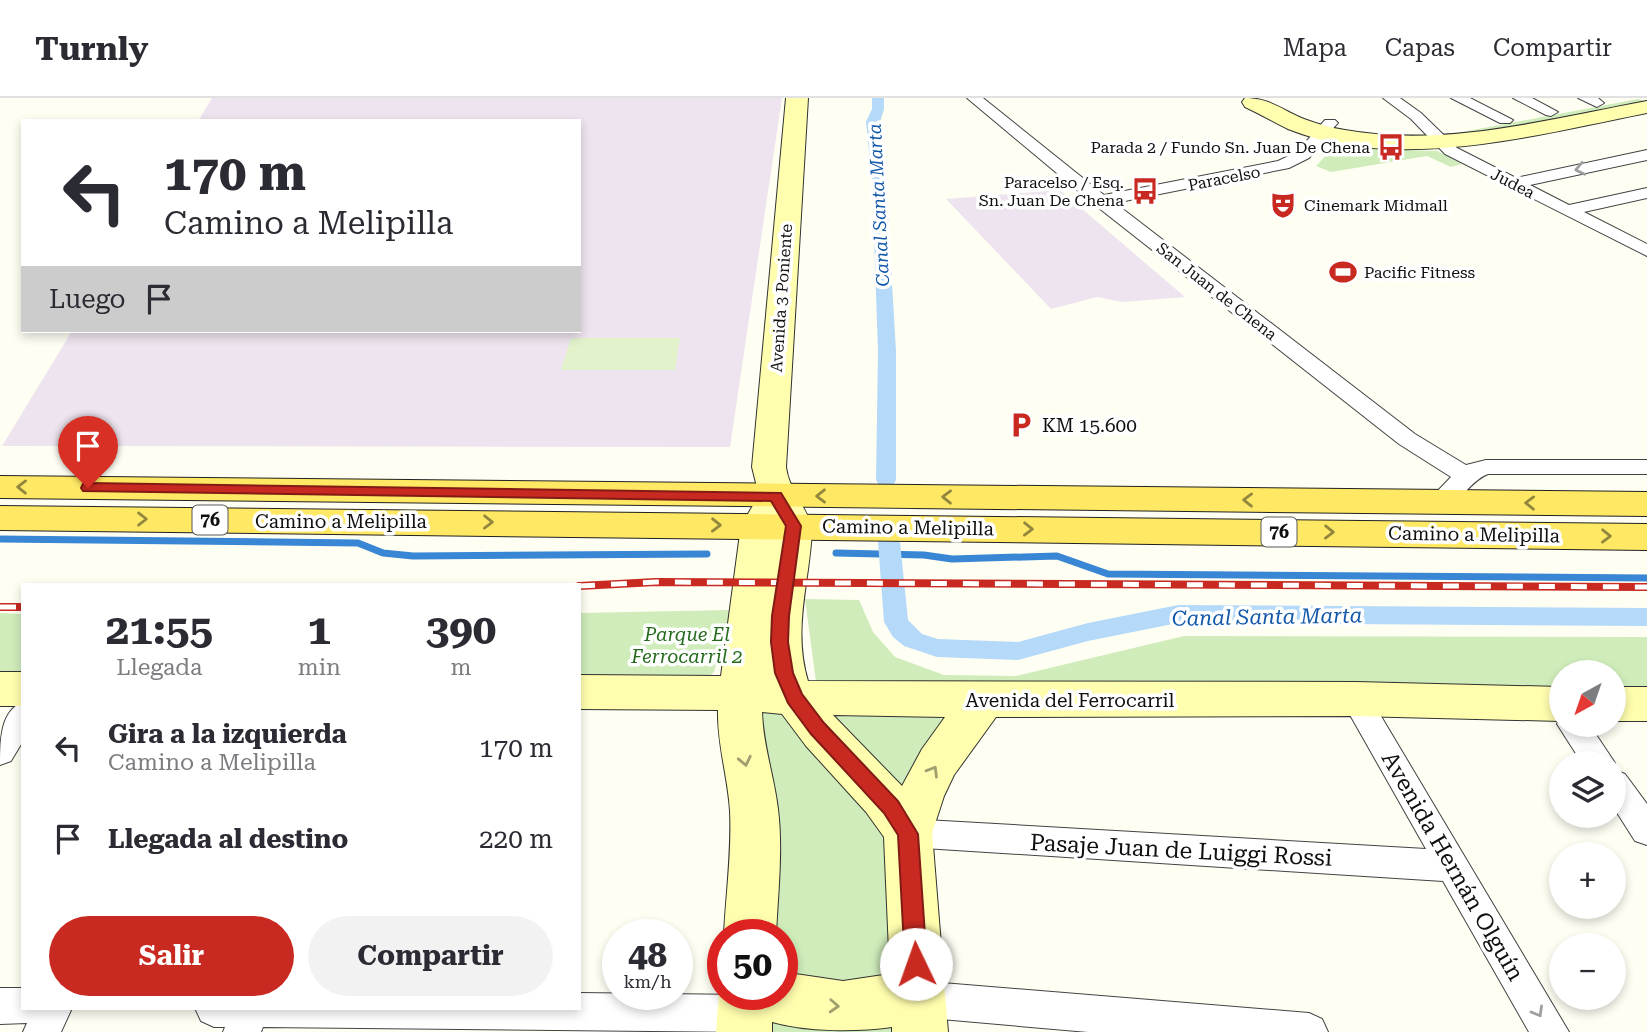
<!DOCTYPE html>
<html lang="es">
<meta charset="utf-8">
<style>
:root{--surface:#fff;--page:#f2f2f3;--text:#2b2b33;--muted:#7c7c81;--line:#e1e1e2;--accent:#c82920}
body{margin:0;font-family:"Roboto Serif",serif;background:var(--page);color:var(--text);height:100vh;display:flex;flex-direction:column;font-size:26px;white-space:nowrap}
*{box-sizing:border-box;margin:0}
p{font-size:23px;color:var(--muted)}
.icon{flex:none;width:38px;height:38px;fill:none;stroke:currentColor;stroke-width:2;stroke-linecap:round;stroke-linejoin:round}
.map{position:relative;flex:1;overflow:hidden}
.details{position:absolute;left:21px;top:485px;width:560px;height:427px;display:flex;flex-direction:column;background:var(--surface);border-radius:0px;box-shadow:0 4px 10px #0003}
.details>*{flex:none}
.top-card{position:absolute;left:21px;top:21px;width:560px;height:214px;border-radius:0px;box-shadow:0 4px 10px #0003;background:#fff;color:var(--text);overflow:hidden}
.needle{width:46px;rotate:220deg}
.controls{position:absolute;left:1549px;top:562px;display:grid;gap:14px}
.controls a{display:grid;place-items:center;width:77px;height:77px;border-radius:50%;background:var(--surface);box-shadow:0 4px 10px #0003;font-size:35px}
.speed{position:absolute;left:602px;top:821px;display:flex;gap:14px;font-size:35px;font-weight:700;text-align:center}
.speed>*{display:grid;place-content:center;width:91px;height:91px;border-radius:50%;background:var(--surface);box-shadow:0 4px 10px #0003;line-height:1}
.speed small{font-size:18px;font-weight:400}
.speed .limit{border:10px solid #d22;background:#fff;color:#111}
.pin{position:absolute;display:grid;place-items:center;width:60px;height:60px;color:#fff;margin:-72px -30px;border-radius:50% 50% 50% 0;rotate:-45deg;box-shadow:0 0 7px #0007}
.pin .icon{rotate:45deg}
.me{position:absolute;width:77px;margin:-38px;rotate:357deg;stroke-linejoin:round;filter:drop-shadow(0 0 5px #0008)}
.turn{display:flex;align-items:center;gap:24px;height:147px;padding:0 28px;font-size:32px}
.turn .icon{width:91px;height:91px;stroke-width:2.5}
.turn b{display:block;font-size:49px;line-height:60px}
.then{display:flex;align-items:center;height:66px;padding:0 28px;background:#0003;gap:14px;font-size:26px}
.eta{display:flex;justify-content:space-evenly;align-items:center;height:119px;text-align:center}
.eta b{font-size:42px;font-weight:700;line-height:49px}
.primary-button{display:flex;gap:14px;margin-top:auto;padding:14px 28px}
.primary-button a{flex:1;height:80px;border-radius:42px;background:var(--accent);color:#fff;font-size:28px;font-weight:700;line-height:80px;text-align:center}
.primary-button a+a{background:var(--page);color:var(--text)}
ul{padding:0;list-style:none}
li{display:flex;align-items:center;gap:21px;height:91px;padding:0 28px}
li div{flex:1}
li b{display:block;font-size:26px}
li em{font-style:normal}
header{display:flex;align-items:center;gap:42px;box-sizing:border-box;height:98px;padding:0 35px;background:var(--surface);border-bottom:2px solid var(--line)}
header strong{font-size:33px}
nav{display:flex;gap:38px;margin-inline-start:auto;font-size:24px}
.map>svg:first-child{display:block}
</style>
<header>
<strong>Turnly</strong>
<nav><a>Mapa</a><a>Capas</a><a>Compartir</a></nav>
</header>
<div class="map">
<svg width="1647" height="934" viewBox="0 0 1647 934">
<rect width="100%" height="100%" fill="#fffef3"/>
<g fill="#eee4ef">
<path d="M212,0H782L730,349L2,348L72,233H579V23H198Z"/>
<path d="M1060,92L1185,199L1122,204L1097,199L1051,211L946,101Z"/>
</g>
<g fill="#cfecba">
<path d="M1638,1L1647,4L1474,39L1446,37Z"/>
<path d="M1339,44L1375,51L1437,53L1462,66L1451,69L1427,58L1331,74L1316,68Z"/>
<path d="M805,501L859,502L873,534L895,559L944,577L1016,578L1184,538L1647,539V593H1614V574H1561V593L816,584Z"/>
<path d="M731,512L714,574L707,580H579V515Z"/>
<path d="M0,515L23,516V579H0Z"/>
<path d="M828,612L941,616L949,627L909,697Z"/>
<path d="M751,613H793L884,716L908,934H762L782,896V836H767L771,767L770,664Z"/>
</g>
<path fill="#e2f3cc" d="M571,240H680L675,272H561Z"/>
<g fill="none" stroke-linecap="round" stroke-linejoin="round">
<g stroke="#3886d4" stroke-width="7">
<path d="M0,441L358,445L383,455L413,458L707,456"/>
<path d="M836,455L924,457L952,461L1057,458L1108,476L1647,480"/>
</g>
<g fill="#b5d9f9" fill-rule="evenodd">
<path d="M872,0H884V11L880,24L886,82L896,253V382L893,387H879L876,382L878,253L872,82L866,24L872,11Z"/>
<path d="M889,436L897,439L900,444L908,522L922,536L938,541L1018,544L1088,525L1178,507L1647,510V528L1178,525L1088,543L1018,562L937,559L904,548L893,539L884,524L878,444L881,439Z"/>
</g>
<defs>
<g id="street">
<path d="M967,0H983L1104,97L1278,63L1297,54L1325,22H1335L1338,25L1335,28L1309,60L1289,70L1115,105L1415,336L1466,367L1486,362H1647V376H1488C1466,384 1456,417 1430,410L1427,404L1451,379L1399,346L1095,107Z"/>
<path d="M1383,0H1400L1421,15L1457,50L1516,80L1647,52V62L1530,87L1569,107L1647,90V100L1584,114L1647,146V158L1445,56L1411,21Z"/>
<path d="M1451,0H1470L1513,22L1510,25H1500Z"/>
<path d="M1513,0H1532L1558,14L1551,18L1546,17Z"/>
<path d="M1578,0H1598L1604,5L1597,9Z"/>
<path d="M1356,589L1366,593L1569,934H1529L1443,783L908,749L896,745L891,735L896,725L908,721L1426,751L1341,601L1346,593Z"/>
<path d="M23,604V643L11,663L0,667C0,643 0,613 23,604Z"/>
<path d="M1561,618V626H1589L1615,665L1614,667V665H1582L1557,626Z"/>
<path d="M1614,672L1625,676L1647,706V747L1635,743L1614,710Z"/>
<path d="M918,883L1309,915L1322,921L1328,934H1088L918,919L905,914L899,901L905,888Z"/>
<path d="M0,890H23V910H72L61,934H23L27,925L0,926Z"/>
<path d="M579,895L745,897L758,903L764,916L758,929L747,934L263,929L261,934H223L225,929H214L201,923L195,910H579Z"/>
</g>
<g id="secondary">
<path d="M786,0H808L786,369C789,393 807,408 812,431C810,483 792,530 808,583L1356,584L1561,589V623L1356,618L996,619L954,677L944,698L932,735L948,934H892V929C856,934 808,934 772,924V934H716L719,896L723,887V896H782V874L843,883L890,876L884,739L866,714L806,648L782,616L762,614C763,647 774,678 778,711C783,752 778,795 776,836H724C726,795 732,754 730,713C728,679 717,646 718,612L579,611V577L721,578L741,428L759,397L752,369ZM833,617L945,619L922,651L902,688Z"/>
<path d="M1245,0C1270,0 1282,12 1304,21C1317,26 1332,30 1345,32C1445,50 1550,21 1647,3V15C1536,37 1397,75 1288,31C1274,24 1260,16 1245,9L1242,4Z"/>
<rect x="0" y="574" width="23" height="34"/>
<rect x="1614" y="589" width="33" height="34"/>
</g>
<g id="primary">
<path d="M0,378L1647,394V418L0,400Z"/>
<path d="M0,408L1647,426V452L0,432Z"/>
</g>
</defs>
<use href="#street" stroke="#434343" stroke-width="2"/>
<use href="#secondary" stroke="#323232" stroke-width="2"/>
<use href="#primary" stroke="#212121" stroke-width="2"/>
<use href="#street" fill="#fff" fill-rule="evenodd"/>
<use href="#secondary" fill="#fffeae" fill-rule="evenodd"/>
<use href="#primary" fill="#fee864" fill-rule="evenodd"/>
<defs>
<g id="rail">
<path d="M579,488L656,484L1647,489"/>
<path d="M0,509H23"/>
</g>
</defs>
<use href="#rail" stroke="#c82920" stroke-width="8"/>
<use href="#rail" stroke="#fff" stroke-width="5" stroke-dasharray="16" stroke-linecap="butt"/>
</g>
<defs><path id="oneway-chevron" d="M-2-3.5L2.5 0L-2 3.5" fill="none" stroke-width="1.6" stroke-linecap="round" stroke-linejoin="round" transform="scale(1.75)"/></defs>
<g stroke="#9f9f9f">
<use href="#oneway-chevron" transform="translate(1580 71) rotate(168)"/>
<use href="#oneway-chevron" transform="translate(1538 914) rotate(60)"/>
</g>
<g stroke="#93873e">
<use href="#oneway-chevron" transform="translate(22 389) rotate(-179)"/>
<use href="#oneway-chevron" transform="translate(821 398) rotate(179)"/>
<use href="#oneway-chevron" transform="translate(947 399) rotate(-179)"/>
<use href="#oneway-chevron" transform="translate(1248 402) rotate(-179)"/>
<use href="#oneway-chevron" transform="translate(1530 405) rotate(-179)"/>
<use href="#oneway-chevron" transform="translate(142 421)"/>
<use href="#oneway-chevron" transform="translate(488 424) rotate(1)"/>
<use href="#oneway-chevron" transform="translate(716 427) rotate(1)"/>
<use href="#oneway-chevron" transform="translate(1028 431) rotate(1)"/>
<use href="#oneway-chevron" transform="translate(1329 434) rotate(1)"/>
<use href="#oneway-chevron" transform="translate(1606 438) rotate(1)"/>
</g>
<g stroke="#9f9f6f">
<use href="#oneway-chevron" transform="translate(745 663) rotate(78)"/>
<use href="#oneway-chevron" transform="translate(933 673) rotate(-59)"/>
<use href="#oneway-chevron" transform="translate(834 908) rotate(3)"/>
</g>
<path fill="#c82920" stroke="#821b15" stroke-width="2" d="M88,385L781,395L801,428L789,518L788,544L793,575L802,596L824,625L898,703L918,736L927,866L924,874L916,877L908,874L905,866L898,737L884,715L811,636L788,605L775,575L771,544L772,518L786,428L771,403L83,393L81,390L83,386Z"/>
<defs>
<symbol id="bus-bare" viewBox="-9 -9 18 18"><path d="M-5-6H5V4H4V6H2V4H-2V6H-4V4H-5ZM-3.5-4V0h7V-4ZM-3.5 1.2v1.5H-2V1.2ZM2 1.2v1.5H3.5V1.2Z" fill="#c82920" stroke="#fff" stroke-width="2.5" paint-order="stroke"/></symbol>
<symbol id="theatre-bare" viewBox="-9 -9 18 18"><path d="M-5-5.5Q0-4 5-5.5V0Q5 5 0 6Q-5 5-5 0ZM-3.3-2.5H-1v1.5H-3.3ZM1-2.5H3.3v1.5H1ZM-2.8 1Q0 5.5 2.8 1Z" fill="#c82920" stroke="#fff" stroke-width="2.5" paint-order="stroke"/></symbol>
<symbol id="stadium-bare" viewBox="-9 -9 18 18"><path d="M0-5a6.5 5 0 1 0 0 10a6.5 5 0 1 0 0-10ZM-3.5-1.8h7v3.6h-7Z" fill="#c82920" stroke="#fff" stroke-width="2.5" paint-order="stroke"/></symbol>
<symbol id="parking-bare" viewBox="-9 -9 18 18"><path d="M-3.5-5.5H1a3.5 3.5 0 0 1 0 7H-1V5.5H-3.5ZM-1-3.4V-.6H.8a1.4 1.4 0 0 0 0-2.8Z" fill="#c82920" stroke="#fff" stroke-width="2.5" paint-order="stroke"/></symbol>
</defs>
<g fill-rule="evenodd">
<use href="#bus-bare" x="1372" y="30" width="38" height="38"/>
<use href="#bus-bare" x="1126" y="74" width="38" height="38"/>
<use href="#theatre-bare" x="1264" y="88" width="38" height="38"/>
<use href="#stadium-bare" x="1324" y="155" width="38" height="38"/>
<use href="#parking-bare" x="1002" y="308" width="38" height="38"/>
</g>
<g text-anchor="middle" stroke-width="7" stroke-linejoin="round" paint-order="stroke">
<g font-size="16" fill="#101010" stroke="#fff" text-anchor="end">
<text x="1370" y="55">Parada 2 / Fundo Sn. Juan De Chena</text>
<text x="1124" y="90">Paracelso / Esq.<tspan x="1124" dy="18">Sn. Juan De Chena</tspan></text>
<text x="1304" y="113" text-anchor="start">Cinemark Midmall</text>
<text x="1364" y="180" text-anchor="start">Pacific Fitness</text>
</g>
<g font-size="16" fill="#101010" stroke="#fff">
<text transform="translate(1224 80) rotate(-11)" y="6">Paracelso</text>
<text transform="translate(1513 85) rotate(27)" y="6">Judea</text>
<text transform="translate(1217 193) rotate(38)" y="6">San Juan de Chena</text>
<text transform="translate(781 200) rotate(-86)" y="6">Avenida 3 Poniente</text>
</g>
<g font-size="18" font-style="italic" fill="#1258a9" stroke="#fff">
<text transform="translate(879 107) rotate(-93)" y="6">Canal Santa Marta</text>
</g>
<g fill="#fff" stroke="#585858" stroke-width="2">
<rect x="192.5" y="407.5" width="35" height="29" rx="5"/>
<rect x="1261.5" y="419.5" width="35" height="29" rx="5"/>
</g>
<g font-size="18" font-weight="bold" fill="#101010">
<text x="210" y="428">76</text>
<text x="1279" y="440">76</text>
</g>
<g font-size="19" fill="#101010" stroke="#fff" text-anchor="start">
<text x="1042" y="334">KM 15.600</text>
</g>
<g font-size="19" fill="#101010" stroke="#fff">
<text x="341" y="430">Camino a Melipilla</text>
<text transform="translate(908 429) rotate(1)" y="7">Camino a Melipilla</text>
<text transform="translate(1474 436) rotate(1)" y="7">Camino a Melipilla</text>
<text x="1070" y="609">Avenida del Ferrocarril</text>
</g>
<g font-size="19" font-style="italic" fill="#256c1c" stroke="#fff">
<text x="687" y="543">Parque El<tspan x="687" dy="22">Ferrocarril 2</tspan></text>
</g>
<g font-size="21" font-style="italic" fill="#1258a9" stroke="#fff">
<text transform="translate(1267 519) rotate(-1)" y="7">Canal Santa Marta</text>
</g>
<g font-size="23" fill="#101010" stroke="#fff">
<text transform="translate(1181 752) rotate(3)" y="8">Pasaje Juan de Luiggi Rossi</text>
<text transform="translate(1453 768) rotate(60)" y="8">Avenida Hernán Olguín</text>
</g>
</g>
</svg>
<div class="controls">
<a><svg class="needle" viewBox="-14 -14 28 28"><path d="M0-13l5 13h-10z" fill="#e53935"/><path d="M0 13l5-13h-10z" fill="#7c7c81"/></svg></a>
<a><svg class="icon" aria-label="layers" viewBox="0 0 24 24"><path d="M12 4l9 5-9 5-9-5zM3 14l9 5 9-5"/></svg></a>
<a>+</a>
<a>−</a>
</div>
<div class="speed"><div>48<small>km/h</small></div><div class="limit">50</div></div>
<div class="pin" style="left:88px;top:390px;background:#d93025"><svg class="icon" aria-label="arrive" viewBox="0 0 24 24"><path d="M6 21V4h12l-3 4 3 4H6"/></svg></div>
<svg class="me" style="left:916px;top:866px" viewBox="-20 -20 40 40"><circle r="19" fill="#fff"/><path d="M0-13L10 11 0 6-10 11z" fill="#c82920"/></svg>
<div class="top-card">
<div class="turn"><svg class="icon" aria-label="left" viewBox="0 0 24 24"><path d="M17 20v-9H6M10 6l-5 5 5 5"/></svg><div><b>170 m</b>Camino a Melipilla</div></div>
<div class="then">Luego<svg class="icon" aria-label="arrive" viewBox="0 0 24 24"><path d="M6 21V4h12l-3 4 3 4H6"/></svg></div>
</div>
<section class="details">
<div class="eta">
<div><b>21:55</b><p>Llegada</p></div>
<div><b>1</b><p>min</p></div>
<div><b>390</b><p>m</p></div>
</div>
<ul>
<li><svg class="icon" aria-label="left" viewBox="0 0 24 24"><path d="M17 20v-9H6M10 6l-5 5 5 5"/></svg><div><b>Gira a la izquierda</b><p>Camino a Melipilla</p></div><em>170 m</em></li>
<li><svg class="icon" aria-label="arrive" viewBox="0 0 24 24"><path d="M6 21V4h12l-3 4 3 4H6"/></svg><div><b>Llegada al destino</b></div><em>220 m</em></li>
</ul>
<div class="primary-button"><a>Salir</a><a>Compartir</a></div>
</section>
</div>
